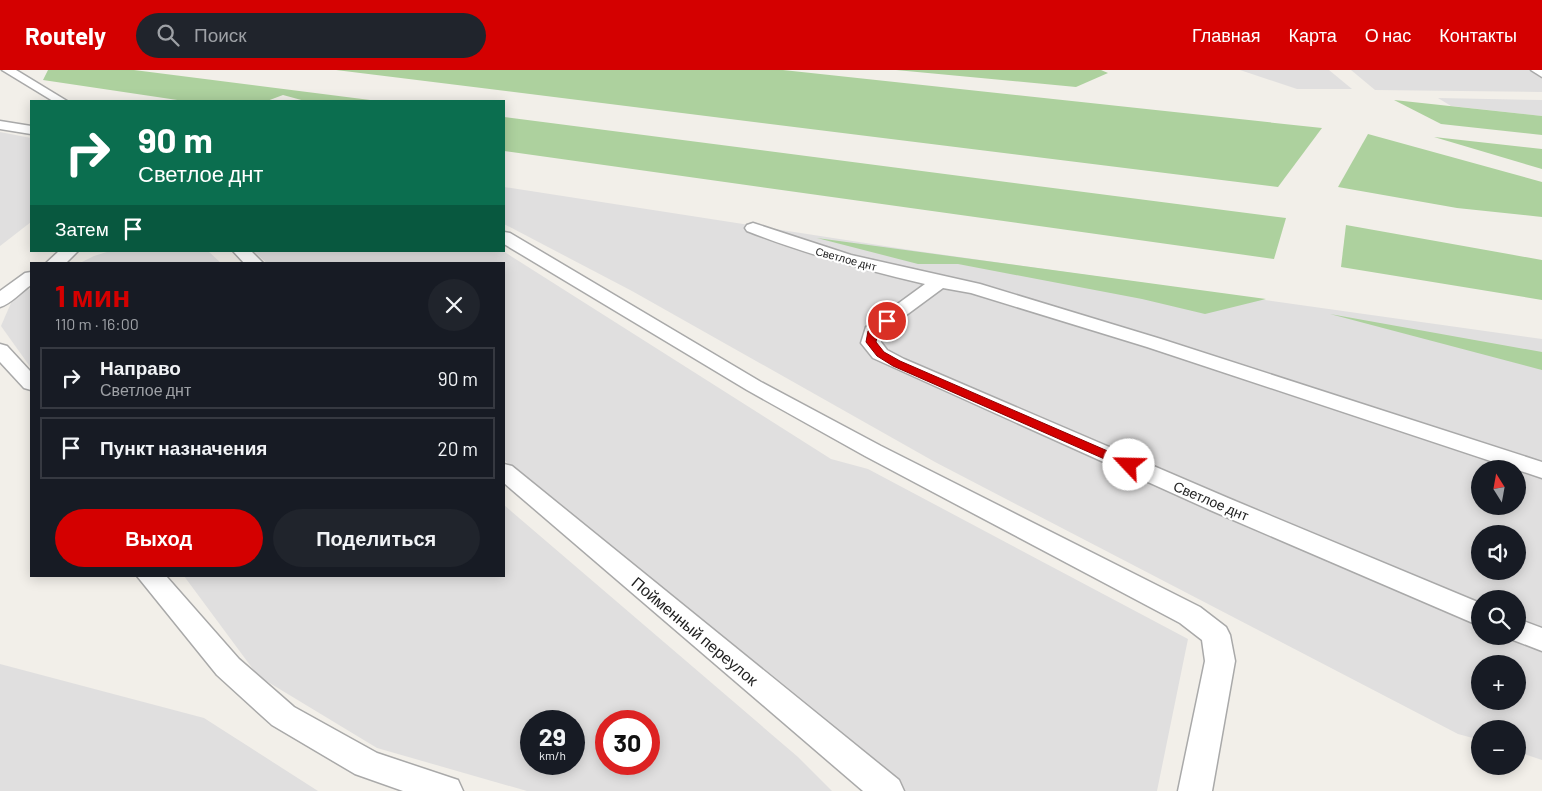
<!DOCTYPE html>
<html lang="ru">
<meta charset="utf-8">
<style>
:root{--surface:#171b24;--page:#20242c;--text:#f1f3f6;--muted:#9ea1a6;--line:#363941;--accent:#d40000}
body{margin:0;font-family:Barlow,sans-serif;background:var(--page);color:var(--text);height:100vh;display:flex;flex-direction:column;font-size:19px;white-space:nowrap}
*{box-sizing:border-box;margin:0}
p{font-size:16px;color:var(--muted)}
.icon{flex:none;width:28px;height:28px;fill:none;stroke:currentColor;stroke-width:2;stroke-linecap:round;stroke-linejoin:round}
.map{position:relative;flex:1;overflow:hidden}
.details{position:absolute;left:30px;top:192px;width:475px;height:315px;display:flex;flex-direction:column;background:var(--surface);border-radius:0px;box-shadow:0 2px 12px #0003}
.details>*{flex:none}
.hud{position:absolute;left:30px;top:30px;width:475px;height:152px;border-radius:0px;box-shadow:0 2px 12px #0003;background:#0b6e4f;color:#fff;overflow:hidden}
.needle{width:32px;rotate:349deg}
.fabs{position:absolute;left:1471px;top:390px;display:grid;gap:10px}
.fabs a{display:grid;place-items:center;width:55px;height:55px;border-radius:50%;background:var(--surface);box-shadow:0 2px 12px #0003;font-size:25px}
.speed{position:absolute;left:520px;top:640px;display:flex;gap:10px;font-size:25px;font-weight:700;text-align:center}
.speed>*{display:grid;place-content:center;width:65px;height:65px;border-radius:50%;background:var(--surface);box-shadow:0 2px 12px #0003;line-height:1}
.speed small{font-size:12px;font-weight:400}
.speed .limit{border:8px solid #d22;background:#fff;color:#111}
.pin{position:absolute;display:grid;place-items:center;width:42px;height:42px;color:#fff;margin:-21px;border:2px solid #fff;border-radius:50%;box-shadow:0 1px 5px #0007}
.me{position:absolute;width:55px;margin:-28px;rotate:294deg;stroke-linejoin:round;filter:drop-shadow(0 0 4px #0008)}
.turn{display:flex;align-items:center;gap:18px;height:105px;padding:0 25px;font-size:22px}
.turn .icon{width:65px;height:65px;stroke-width:2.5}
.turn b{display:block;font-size:35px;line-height:42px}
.then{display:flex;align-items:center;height:48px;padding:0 25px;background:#0003;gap:10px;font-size:19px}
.round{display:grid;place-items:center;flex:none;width:52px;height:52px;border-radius:26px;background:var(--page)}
.head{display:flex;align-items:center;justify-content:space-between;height:85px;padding:0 25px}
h1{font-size:30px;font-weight:700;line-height:38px;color:var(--accent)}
.cta{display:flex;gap:10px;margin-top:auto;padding:10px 25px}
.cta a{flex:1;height:58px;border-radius:30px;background:var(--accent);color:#fff;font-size:20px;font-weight:700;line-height:58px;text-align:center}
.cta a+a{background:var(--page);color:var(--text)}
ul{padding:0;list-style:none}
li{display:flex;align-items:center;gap:15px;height:62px;margin:0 10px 8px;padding:0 15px;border:2px solid var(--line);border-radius:0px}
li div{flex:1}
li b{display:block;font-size:19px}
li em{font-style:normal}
header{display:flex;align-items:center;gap:30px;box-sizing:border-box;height:70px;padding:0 25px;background:var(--accent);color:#fff}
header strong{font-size:24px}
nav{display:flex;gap:28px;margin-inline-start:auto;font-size:18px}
.search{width:350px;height:45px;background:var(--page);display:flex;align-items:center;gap:12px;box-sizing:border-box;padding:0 18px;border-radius:28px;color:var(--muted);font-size:19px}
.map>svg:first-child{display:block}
</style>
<header>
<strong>Routely</strong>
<div class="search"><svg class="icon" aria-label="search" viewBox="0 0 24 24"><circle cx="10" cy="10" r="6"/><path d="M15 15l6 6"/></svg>Поиск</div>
<nav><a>Главная</a><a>Карта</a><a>О нас</a><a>Контакты</a></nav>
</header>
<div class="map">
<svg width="1542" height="721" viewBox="0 0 1542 721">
<rect width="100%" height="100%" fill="#f2efe9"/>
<g fill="#e0dfdf" fill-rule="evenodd">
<path d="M1240,0H1329L1352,19H1297Z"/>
<path d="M1351,0H1530L1542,9V22L1375,20Z"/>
<path d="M1438,28L1542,30V46L1451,36Z"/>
<path d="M0,62L31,68V152L0,176Z"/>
<path d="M504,117L917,181L1542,269V690L1518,682V659H1480V670L1458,664L935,392L632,221L504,154ZM1480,399H1518V436H1480ZM1480,464H1518V501H1480ZM1480,529H1518V566H1480ZM1480,594H1518V631H1480Z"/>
<path d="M110,181H208L222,194H78L94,186Z"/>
<path d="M253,181H503L831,389L868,399L1188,569L1157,721H901L504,390V194H268Z"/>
<path d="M31,218V298L1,256L14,226Z"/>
<path d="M504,435L798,687L832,721H527L377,678L258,606L184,506H504ZM531,651H574V694H531ZM606,651H649V694H606Z"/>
<path d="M0,594L204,648L318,721H0Z"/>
</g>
<g fill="#add19e">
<path d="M48,0H134L378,31H305L283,25L267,31H184L43,10Z"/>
<path d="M336,0H783L1322,58L1278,117Z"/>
<path d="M896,0H1101L1108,3L1076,17Z"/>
<path d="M1394,30L1542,46V65L1441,54Z"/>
<path d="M504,47L1286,148L1274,189L504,81Z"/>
<path d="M1368,64L1542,112V147L1457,138L1338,117Z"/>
<path d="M1434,67L1542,79V99Z"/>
<path d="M1346,155L1542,190V230L1341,197Z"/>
<path d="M817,168L1266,229L1205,244L1142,229L958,194H918Z"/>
<path d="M1330,244L1542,282V300Z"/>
</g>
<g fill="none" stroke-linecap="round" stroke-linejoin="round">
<defs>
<g id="street">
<path d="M2,0H16L67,31H53Z"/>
<path d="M1531,0H1542V7Z"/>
<path d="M0,51L31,56V64L0,59Z"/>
<path d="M753,153L851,185L980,214L1161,269L1542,392V408L1147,277L971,223L943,218L882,263L881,272L887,280L904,289L1228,428L1480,533V556L1210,440L873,288L861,273L866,257L925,214C865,200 805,184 747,161L745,158L747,155Z"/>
<path d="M504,162L510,163L761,312L881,376L1200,537L1226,557L1230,565L1235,591L1212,721H1178L1205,591L1202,570L1180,553L865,386L747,320L504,174Z"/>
<path d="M59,181H78L65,194H45Z"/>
<path d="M233,181H251L264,194H245Z"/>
<path d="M31,202V215C21,222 11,234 0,237V221L25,203Z"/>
<path d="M0,274L7,276L31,302V320L24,318L0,292Z"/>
<path d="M504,394L512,396L899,710L904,721H863L504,413Z"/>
<path d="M137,506H166L239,589L294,637L377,683L458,710L463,721H403L355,704L272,655L217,605Z"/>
<path d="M1518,549L1542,558V581L1508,568L1507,566H1518Z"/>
</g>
</defs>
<use href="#street" stroke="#a9a9a9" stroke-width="3"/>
<use href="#street" fill="#fff" fill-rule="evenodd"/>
</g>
<path fill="#d40000" stroke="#8a0000" d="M887,248L891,251L878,262L876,272L884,282L900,291L1133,392L1135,395L1133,398H1125L893,296L877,286L866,272L868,261Z"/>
<g text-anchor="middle" stroke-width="4.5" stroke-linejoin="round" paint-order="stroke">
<g font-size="11" fill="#222" stroke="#fff">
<text transform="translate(846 189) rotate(15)" y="4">Светлое днт</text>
</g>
<g font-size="14" fill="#222" stroke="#fff">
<text transform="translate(1211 431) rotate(23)" y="5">Светлое днт</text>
</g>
<g font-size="16" fill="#222" stroke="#fff">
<text transform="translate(695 561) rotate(40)" y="6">Пойменный переулок</text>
</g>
</g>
</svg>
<div class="fabs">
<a><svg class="needle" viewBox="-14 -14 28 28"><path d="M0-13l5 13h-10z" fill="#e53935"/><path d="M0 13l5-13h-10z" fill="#9ea1a6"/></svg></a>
<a><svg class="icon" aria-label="sound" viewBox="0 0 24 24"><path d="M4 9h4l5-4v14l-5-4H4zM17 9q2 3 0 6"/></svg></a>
<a><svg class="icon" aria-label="search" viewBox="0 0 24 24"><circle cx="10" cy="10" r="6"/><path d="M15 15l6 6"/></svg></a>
<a>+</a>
<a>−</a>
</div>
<div class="speed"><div>29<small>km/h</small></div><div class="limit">30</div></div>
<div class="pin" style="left:887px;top:251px;background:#d93025"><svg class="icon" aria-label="arrive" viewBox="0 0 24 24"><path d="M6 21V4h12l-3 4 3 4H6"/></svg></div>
<svg class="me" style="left:1129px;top:395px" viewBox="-20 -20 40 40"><circle r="19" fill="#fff"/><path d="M0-13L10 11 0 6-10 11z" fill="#d40000"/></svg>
<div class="hud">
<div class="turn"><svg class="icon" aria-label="right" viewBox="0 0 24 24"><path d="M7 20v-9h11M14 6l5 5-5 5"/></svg><div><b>90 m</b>Светлое днт</div></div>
<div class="then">Затем<svg class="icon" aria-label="arrive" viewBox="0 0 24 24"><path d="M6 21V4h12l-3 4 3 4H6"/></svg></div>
</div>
<section class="details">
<div class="head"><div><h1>1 мин</h1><p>110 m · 16:00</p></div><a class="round"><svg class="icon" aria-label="close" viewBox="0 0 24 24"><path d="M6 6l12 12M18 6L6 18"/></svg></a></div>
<ul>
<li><svg class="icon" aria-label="right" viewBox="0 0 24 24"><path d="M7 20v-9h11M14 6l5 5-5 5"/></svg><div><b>Направо</b><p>Светлое днт</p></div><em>90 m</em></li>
<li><svg class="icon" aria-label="arrive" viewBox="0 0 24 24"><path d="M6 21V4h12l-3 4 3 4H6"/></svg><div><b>Пункт назначения</b></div><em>20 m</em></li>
</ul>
<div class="cta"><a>Выход</a><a>Поделиться</a></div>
</section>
</div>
